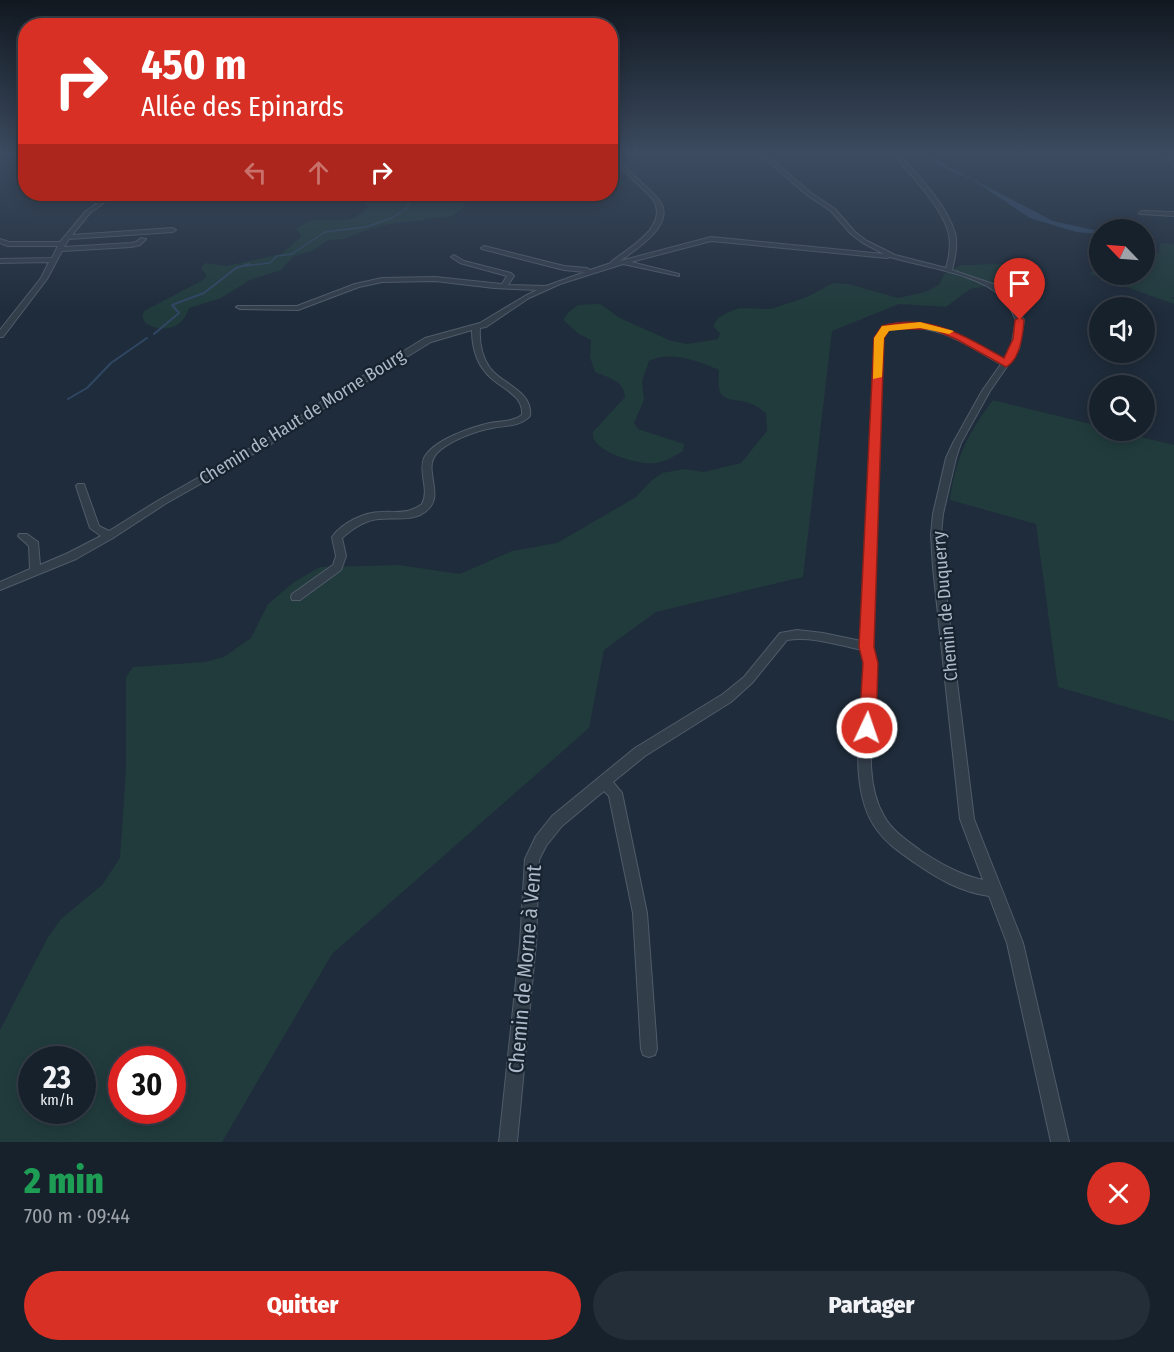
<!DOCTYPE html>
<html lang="fr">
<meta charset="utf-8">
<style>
:root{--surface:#17212c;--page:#242e38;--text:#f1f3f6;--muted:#9ea3a9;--line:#363e48;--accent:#d93025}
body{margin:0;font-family:"Fira Sans Condensed",sans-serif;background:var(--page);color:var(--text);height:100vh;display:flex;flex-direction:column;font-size:22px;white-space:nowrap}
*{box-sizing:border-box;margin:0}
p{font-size:20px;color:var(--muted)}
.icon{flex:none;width:33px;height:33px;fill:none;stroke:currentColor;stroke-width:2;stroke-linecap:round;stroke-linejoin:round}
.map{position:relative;height:1142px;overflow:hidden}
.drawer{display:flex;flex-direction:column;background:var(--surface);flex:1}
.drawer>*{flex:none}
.hud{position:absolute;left:18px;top:18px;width:600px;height:183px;border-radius:24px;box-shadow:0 3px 15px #0003,0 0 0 2px var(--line);background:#d93025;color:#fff;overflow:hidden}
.needle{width:39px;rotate:295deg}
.fabs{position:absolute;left:1089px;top:219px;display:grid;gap:12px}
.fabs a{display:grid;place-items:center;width:66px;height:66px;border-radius:50%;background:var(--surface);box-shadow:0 3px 15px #0003,0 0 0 2px var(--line);font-size:30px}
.speed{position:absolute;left:18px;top:1046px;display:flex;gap:12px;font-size:30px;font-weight:700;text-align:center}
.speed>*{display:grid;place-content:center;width:78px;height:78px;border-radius:50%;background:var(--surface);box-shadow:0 3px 15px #0003,0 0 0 2px var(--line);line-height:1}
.speed small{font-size:15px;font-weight:400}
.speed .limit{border:9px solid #d22;background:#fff;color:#111}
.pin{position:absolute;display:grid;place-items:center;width:51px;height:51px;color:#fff;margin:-62px -26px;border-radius:50% 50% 50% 0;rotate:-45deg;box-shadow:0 0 6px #0007}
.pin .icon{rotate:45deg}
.me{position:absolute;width:66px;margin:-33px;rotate:3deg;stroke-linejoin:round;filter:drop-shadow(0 0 4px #0008)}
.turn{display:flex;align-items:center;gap:21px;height:126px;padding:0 24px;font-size:27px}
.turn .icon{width:78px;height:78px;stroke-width:2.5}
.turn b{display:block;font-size:42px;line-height:51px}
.lanes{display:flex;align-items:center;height:57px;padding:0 24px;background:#0003;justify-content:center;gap:30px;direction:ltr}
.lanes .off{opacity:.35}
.round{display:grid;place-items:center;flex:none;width:63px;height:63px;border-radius:32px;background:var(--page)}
.head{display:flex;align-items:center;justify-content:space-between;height:102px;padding:0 24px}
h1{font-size:36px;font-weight:800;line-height:45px;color:#1e9e55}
.action{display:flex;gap:12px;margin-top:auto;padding:12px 24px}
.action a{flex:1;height:69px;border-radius:36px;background:var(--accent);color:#fff;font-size:24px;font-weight:800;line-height:69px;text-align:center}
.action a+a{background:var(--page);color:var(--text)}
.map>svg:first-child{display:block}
</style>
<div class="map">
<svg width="1174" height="1142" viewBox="0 0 1174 1142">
<rect width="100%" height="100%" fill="#1f2c3b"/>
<g fill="#213b3c" fill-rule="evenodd">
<path d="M370,194H465L466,197L464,207L453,216L390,224L372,228L344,239L329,240L312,251L294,256L281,270L250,280L221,298L189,308C182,329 165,333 146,324L142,316L144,311L203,280L207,275L202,270V266L206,263L227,266L281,254L302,236L296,229C311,215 330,223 348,220C356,218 362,212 369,207L364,203L365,198Z"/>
<path d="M1160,243L1174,244V297L1171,298L1174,299V304L1090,274L1099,265L1100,274H1144L1145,253H1159Z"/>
<path d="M961,265C987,265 1026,259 1045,280L1041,284L1002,283L970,289L946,307L899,304L832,331L803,577L656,612L604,650L589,728L332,954L222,1142H0V1030L48,937L61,919L102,885L120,858L126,768V677L133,667L205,662L224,657L251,638L268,604L294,582L320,567L399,565L460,574L512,551L557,543L636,497L651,481L662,473L685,469L704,472L741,463L767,431L766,413C762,411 758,407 754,405C731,394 715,409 719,370C699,361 670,350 649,361L642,381L644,400L634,423L638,429L684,444L683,451C675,456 666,461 657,463C641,466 590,452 593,432L625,397C624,380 608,378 595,372L590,357L591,340L579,334L563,320L568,313L578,305L600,304L620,318L669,340L687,344L718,339L720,333L713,326L718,318L729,312L740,308L771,309L807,297L833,283L849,284L898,298L925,292L939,285L945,273ZM32,1059H82V1110H32ZM122,1059H172V1110H122Z"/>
<path d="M993,400L1099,426L1100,430L1116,431L1174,445V721L1058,687L1036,524L950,500C956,457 967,435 993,400Z"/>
</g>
<path fill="#2f4763" d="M928,153H934L935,158L940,162L1053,221L1099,231V234L1076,232L1030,218L973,180L941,166Z"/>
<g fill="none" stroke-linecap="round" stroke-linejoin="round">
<path stroke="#2f4763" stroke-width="1.5" d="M244,266L270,263L277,256L292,254L325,232L366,227L392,218L407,208L415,194"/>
<g stroke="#2f4763" stroke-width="2">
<path d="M154,334L179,313L172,305L204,293L236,268L249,264"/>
<path d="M68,399L87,388L111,363L147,338"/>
</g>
<defs>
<g id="minor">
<path d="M610,153H615C622,165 633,174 643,184C650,190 658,197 662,205C672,227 635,250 620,261L711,237L884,254L863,243L851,234L831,211L807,195L758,153H764L811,193L835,209L855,232L867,241L895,255L946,268C949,258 951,246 949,235C944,209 910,174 892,153H898C917,174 947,205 955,233C958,245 955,258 952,270L993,284L1008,295L1024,320L1019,349L990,391L961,443L956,458L943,514L941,534L943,568L974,819L1023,943L1069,1142H1051L1007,943L989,896C961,892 938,879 915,863C901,853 887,844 877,830C852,796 858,744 861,705C862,687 865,669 862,650C838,645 812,636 787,640L752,683L731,702L645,756L613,782L622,793L647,913L657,1049L655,1055L649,1057L643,1055L641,1049L633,913L609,796L604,791L562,826L546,846L539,860L536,943L517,1142H499L520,943L525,859L536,836L552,816L635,748L723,694L744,677L780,633L797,630L823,633L861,641L874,351C875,329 882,324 903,323C942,321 971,342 1004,360L1011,349L1016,320C1012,312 1008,302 1001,296C976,273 922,267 890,257L887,258L711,241L631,262L679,274V276L623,264L560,284L529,298L486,327L480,328C479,342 482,357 490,368C503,385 533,391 530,416C519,427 506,425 492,428C475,431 449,441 437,453C420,471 451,499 420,515C406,521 393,517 379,519C365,520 352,529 342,538L346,556L341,570L300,600H292L291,597L292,594L333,565L336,556L332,537C342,523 364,512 381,512C399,511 406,515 422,504C430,489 418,473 424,458C433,440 472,427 490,423C502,421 512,422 522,415C524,394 499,388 487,374C476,362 472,346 472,330L431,342L333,402L276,441L165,504L113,538L76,559L0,590V582L30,569L29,546L18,536L19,534H27L38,542L40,565L68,553L101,536L90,528L76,486L78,484H84L99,526L109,531L159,500L270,437L327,398L425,338L480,323L525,296L537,290L494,288L435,281L382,282L359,287L298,310L240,309L236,307L238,306H297L355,284L382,278L435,277L502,284L507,276L460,263L451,257L454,255L464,261L511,273L514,276L508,285L546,286L585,272L564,270L482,249L481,248L484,246L564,266L587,268L590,270L611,263L612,261C630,247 671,225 652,198L617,164ZM899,327C943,326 964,344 1001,364L982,391L953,443L946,458L933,514L931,534L933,568L960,819L983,880C960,875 941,864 921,851C908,841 892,831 884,816C856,768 883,699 873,647L881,346L885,332L890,329Z"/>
<path d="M1160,153H1166L1174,161V166Z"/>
<path d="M110,194H116L90,213L72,235L173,228L176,230L173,232L69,239L64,247L131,243L136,242L141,238L146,239L140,245L131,247L62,251L47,279L3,337H0V330L41,278L49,262L0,263V259L52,258L58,246H8L0,243V239L9,242H60L86,211Z"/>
<path d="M1142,211L1174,212V216L1140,214L1139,213Z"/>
</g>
</defs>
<use href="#minor" stroke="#505c69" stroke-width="2"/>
<use href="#minor" fill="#333e4b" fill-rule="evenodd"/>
</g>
<linearGradient id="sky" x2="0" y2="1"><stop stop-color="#111820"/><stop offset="0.49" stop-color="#3c4b60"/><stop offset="1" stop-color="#3c4b60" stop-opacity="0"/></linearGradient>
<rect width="1174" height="313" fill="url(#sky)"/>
<path fill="#d93025" stroke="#8d1f18" stroke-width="1.5" d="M1020,317L1024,320C1023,335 1020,360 1006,367L956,339L932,329H893L889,330L884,338L874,647L878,663L876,728L873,733L867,735L862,733L859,728L863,663L859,647L874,338L882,326C930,313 964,336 1004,358L1013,339L1015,320Z"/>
<path fill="#f59e0b" d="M920,322L954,331L949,334L920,328L889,331L884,338L882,377L873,379L874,338L882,326Z"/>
<g text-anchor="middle" stroke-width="4.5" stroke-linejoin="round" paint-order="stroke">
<g font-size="18" fill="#adb9c8" stroke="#182330">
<text transform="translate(302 417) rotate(-32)" y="6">Chemin de Haut de Morne Bourg</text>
<text transform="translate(945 606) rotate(-95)" y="6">Chemin de Duquerry</text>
</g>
<g font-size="21" fill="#adb9c8" stroke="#182330">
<text transform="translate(525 969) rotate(-85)" y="7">Chemin de Morne à Vent</text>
</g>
</g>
</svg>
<div class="fabs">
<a><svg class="needle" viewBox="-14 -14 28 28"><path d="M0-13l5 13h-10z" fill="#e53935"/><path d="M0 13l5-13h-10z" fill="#9ea3a9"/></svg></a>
<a><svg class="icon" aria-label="sound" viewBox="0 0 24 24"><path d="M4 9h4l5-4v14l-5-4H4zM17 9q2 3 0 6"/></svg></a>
<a><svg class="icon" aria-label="search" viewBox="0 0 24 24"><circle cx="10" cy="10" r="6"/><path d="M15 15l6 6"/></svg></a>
</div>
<div class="speed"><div>23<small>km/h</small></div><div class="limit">30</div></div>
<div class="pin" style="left:1020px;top:320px;background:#d93025"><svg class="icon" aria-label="arrive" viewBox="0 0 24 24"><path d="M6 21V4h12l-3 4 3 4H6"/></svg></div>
<svg class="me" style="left:867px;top:728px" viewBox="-20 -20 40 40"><circle r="17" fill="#d93025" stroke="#fff" stroke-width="3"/><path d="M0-11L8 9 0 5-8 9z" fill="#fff"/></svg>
<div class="hud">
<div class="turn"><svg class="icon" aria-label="right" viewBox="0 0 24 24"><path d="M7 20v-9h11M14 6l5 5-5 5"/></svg><div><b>450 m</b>Allée des Epinards</div></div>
<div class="lanes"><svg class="icon off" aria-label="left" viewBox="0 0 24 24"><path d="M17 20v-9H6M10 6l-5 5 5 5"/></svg><svg class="icon off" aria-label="ahead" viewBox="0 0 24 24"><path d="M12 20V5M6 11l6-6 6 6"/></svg><svg class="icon" aria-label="right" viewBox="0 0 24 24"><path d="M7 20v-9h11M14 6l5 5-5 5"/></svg></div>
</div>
</div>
<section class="drawer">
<div class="head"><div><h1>2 min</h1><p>700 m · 09:44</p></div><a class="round" style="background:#d93025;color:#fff"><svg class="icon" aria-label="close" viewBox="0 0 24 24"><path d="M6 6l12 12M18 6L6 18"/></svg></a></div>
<div class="action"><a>Quitter</a><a>Partager</a></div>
</section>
